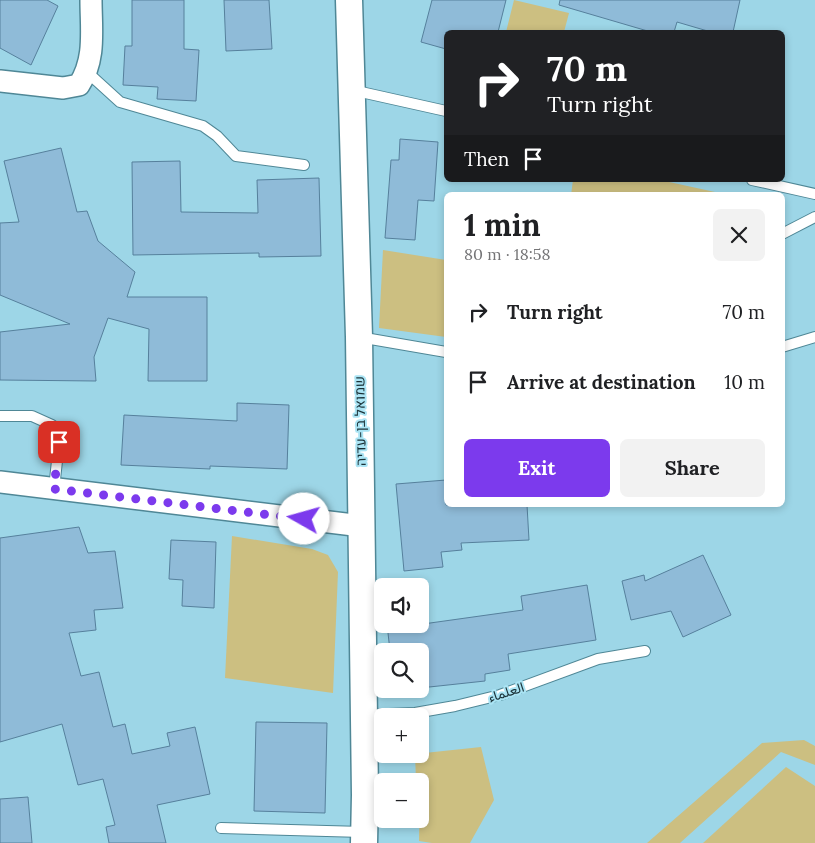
<!DOCTYPE html>
<meta charset="utf-8">
<style>
:root{--surface:#fff;--page:#f2f2f2;--text:#202124;--muted:#757577;--accent:#7c3aed}
body{margin:0;font-family:Lora,Vazirmatn,Heebo,serif;background:var(--page);color:var(--text);height:100vh;display:flex;flex-direction:column;font-size:19px;white-space:nowrap}
*{box-sizing:border-box;margin:0}
p{font-size:16px;color:var(--muted)}
.icon{flex:none;width:28px;height:28px;fill:none;stroke:currentColor;stroke-width:2;stroke-linecap:round;stroke-linejoin:round}
.map{position:relative;flex:1;overflow:hidden}
.sheet{position:absolute;left:444px;top:192px;width:341px;height:315px;display:flex;flex-direction:column;background:var(--surface);border-radius:8px;box-shadow:0 2px 8px #0003}
.sheet>*{flex:none}
.banner{position:absolute;left:444px;top:30px;width:341px;height:152px;border-radius:8px;box-shadow:0 2px 8px #0003;background:#202124;color:#fff;overflow:hidden}
.buttons{position:absolute;left:374px;top:578px;display:grid;gap:10px}
.buttons a{display:grid;place-items:center;width:55px;height:55px;border-radius:8px;background:var(--surface);box-shadow:0 2px 8px #0003;font-size:25px}
.pin{position:absolute;display:grid;place-items:center;width:42px;height:42px;color:#fff;margin:-21px;border-radius:10px;box-shadow:0 2px 8px #0006}
.me{position:absolute;width:55px;margin:-28px;rotate:277deg;stroke-linejoin:round;filter:drop-shadow(0 0 4px #0008)}
.turn{display:flex;align-items:center;gap:18px;height:105px;padding:0 20px;font-size:22px}
.turn .icon{width:65px;height:65px;stroke-width:2.5}
.turn b{display:block;font-size:35px;line-height:42px}
.then{display:flex;align-items:center;height:48px;padding:0 20px;background:#0003;gap:10px;font-size:19px}
.round{display:grid;place-items:center;flex:none;width:52px;height:52px;border-radius:8px;background:var(--page)}
.headline{display:flex;align-items:center;justify-content:space-between;height:85px;padding:0 20px}
h1{font-size:30px;font-weight:700;line-height:38px}
.action{display:flex;gap:10px;margin-top:auto;padding:10px 20px}
.action a{flex:1;height:58px;border-radius:8px;background:var(--accent);color:#fff;font-size:20px;font-weight:700;line-height:58px;text-align:center}
.action a+a{background:var(--page);color:var(--text)}
ul{padding:0;list-style:none}
li{display:flex;align-items:center;gap:15px;height:70px;padding:0 20px}
li div{flex:1}
li b{display:block;font-size:19px}
li em{font-style:normal}
.map>svg:first-child{display:block}
</style>
<div class="map">
<svg width="815" height="843" viewBox="0 0 815 843">
<rect width="100%" height="100%" fill="#9dd6e7"/>
<g fill="#ccbf81">
<path d="M514,0L569,13L564,32H506Z"/>
<path d="M573,180H660L715,192V195H571Z"/>
<path d="M383,250L446,260V337L379,328Z"/>
<path d="M232,536L312,549L328,555L338,572L333,693L225,678Z"/>
<path d="M804,740L815,746V765L781,752L680,843H647L762,743Z"/>
<path d="M481,747L494,800L470,843H432L419,841L420,781H416L415,754Z"/>
<path d="M786,767L815,786V843H703Z"/>
</g>
<g fill="#8fbbd8" stroke="#56809c">
<path d="M0,0H47L58,6L31,65L0,48Z"/>
<path d="M132,0H184V49L199,50L196,101L157,99L158,87L123,85L125,46H132Z"/>
<path d="M224,0H269L272,49L226,51Z"/>
<path d="M432,0H506L498,32H446V49L421,42Z"/>
<path d="M560,0H740L733,32H711L677,22L674,32H651L559,5Z"/>
<path d="M400,139L438,142L434,201L418,200L415,240L385,238L391,160H399Z"/>
<path d="M61,148L77,212L87,211L98,241L135,272L127,297H207V381H148L149,329L108,318L94,357L96,381L0,380V332L70,324L0,295V223L19,222L4,161Z"/>
<path d="M180,161L181,212L258,213L257,180L319,178L321,256L259,257V253L133,255L132,162Z"/>
<path d="M237,403L289,405L287,469L210,466V469L121,465L124,415L237,421Z"/>
<path d="M446,480V505H527L529,540L461,543L462,550L441,552L443,567L404,571L396,484Z"/>
<path d="M79,527L88,553L115,551L123,608L94,610L96,630L69,633L81,676L99,672L113,727L125,724L132,754L170,746L167,733L195,727L210,794L157,805L166,843H109L106,827L115,825L103,779L78,785L62,724L0,742V538Z"/>
<path d="M171,540L216,542L214,608L182,606L183,580L169,579Z"/>
<path d="M703,555L731,615L683,637L671,611L631,620L622,581L644,575L645,581Z"/>
<path d="M587,585L596,640L508,654L510,670L485,674V681L420,688V651H390L387,624H423L523,610L521,596Z"/>
<path d="M256,722L327,723L325,813L254,811Z"/>
<path d="M28,797L32,843H0V799Z"/>
</g>
<g fill="none" stroke-linecap="round" stroke-linejoin="round">
<defs>
<g id="service">
<path d="M87,72L120,102L203,126L217,136L236,156L304,165"/>
<path d="M352,90L446,111"/>
<path d="M752,180L815,194"/>
<path d="M782,234L815,217"/>
<path d="M359,337L446,352"/>
<path d="M782,347L815,337"/>
<path d="M0,416H32L52,425L59,442L54,489"/>
<path d="M363,715L415,713L455,706L500,695L598,659L645,651"/>
<path d="M221,828L363,832"/>
</g>
<g id="minor">
<path d="M0,81L63,88L79,85C96,59 91,30 91,0"/>
<path d="M0,482L362,526"/>
</g>
<path id="tertiary" d="M349,0L359,337L365,795L364,843"/>
</defs>
<use href="#service" stroke="#4f8796" stroke-width="12"/>
<use href="#minor" stroke="#4f8796" stroke-width="24"/>
<use href="#tertiary" stroke="#4f8796" stroke-width="29"/>
<use href="#service" stroke="#fff" stroke-width="10"/>
<use href="#minor" stroke="#fff" stroke-width="21"/>
<use href="#tertiary" stroke="#fff" stroke-width="26"/>
</g>
<g fill="none" stroke-linecap="round" stroke-linejoin="round">
<path stroke="#7c3aed" stroke-width="9" stroke-dasharray="0 16.2" d="M59,442L54,489L304,519"/>
</g>
<g text-anchor="middle" stroke-width="4" stroke-linejoin="round" paint-order="stroke">
<g font-size="14" fill="#1a3137" stroke="#aae4f4">
<text transform="translate(360 421) rotate(-91)" y="5">שמואל בן-עדיה</text>
<text transform="translate(506 692) rotate(-18)" y="5">العلماء</text>
</g>
</g>
</svg>
<div class="buttons">
<a><svg class="icon" aria-label="sound" viewBox="0 0 24 24"><path d="M4 9h4l5-4v14l-5-4H4zM17 9q2 3 0 6"/></svg></a>
<a><svg class="icon" aria-label="search" viewBox="0 0 24 24"><circle cx="10" cy="10" r="6"/><path d="M15 15l6 6"/></svg></a>
<a>+</a>
<a>−</a>
</div>
<div class="pin" style="left:59px;top:442px;background:#d93025"><svg class="icon" aria-label="arrive" viewBox="0 0 24 24"><path d="M6 21V4h12l-3 4 3 4H6"/></svg></div>
<svg class="me" style="left:304px;top:519px" viewBox="-20 -20 40 40"><circle r="19" fill="#fff"/><path d="M0-13L10 11 0 6-10 11z" fill="#7c3aed"/></svg>
<div class="banner">
<div class="turn"><svg class="icon" aria-label="right" viewBox="0 0 24 24"><path d="M7 20v-9h11M14 6l5 5-5 5"/></svg><div><b>70 m</b>Turn right</div></div>
<div class="then">Then<svg class="icon" aria-label="arrive" viewBox="0 0 24 24"><path d="M6 21V4h12l-3 4 3 4H6"/></svg></div>
</div>
<section class="sheet">
<div class="headline"><div><h1>1 min</h1><p>80 m · 18:58</p></div><a class="round"><svg class="icon" aria-label="close" viewBox="0 0 24 24"><path d="M6 6l12 12M18 6L6 18"/></svg></a></div>
<ul>
<li><svg class="icon" aria-label="right" viewBox="0 0 24 24"><path d="M7 20v-9h11M14 6l5 5-5 5"/></svg><div><b>Turn right</b></div><em>70 m</em></li>
<li><svg class="icon" aria-label="arrive" viewBox="0 0 24 24"><path d="M6 21V4h12l-3 4 3 4H6"/></svg><div><b>Arrive at destination</b></div><em>10 m</em></li>
</ul>
<div class="action"><a>Exit</a><a>Share</a></div>
</section>
</div>
